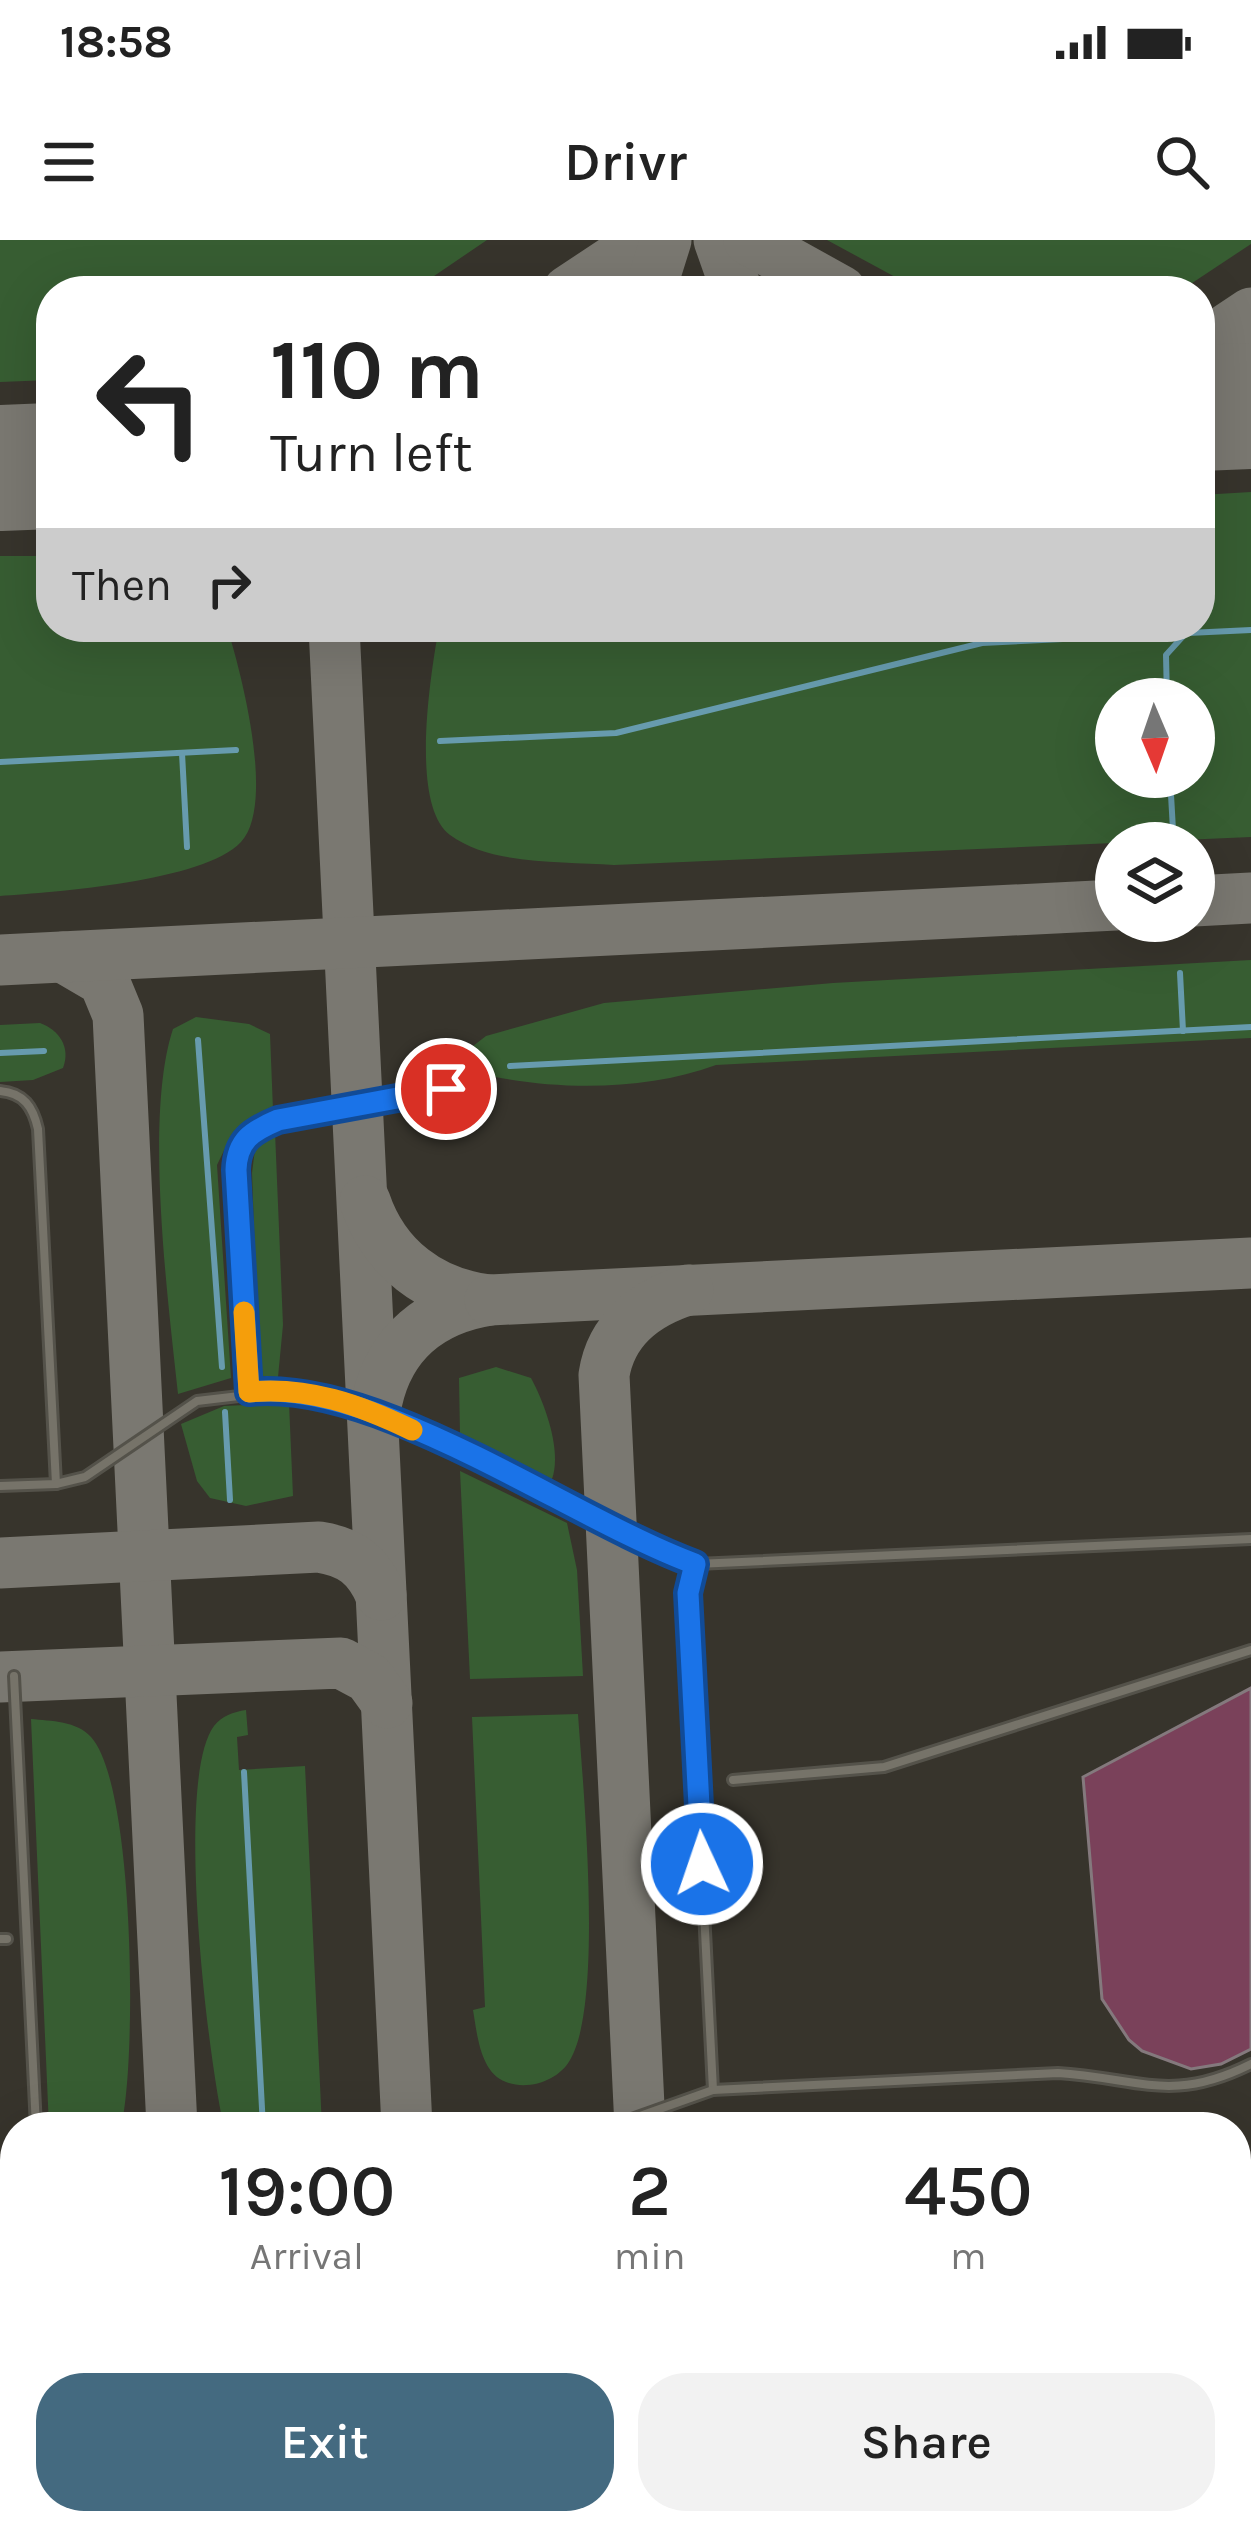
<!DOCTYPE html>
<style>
:root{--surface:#fff;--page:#f2f2f2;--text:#222;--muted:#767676;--accent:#446a80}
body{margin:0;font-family:Karla,sans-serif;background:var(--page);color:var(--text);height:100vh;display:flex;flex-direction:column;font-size:45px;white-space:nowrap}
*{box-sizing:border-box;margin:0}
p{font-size:39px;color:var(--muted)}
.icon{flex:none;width:66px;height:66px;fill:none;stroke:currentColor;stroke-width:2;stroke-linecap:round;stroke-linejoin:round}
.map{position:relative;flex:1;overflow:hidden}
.sheet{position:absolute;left:0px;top:1872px;width:1251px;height:423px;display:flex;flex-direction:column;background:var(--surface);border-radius:48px 48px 0 0;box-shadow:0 12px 48px #0002}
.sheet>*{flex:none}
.top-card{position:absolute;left:36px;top:36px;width:1179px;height:366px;border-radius:48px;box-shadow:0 12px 48px #0002;background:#fff;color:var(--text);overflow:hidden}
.needle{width:78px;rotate:178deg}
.fabs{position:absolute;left:1095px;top:438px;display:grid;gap:24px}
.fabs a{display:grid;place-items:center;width:120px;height:120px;border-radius:50%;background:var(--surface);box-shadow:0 12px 48px #0002;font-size:60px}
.pin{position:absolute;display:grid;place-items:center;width:102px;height:102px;color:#fff;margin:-51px;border:6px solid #fff;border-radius:50%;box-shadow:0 3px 12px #0007}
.me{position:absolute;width:132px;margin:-66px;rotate:357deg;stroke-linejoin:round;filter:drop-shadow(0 0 9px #0008)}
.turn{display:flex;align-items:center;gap:42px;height:252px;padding:0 36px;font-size:54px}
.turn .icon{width:156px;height:156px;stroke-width:2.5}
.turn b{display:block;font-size:84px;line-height:102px}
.then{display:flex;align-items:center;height:114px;padding:0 36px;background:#0003;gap:24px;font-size:45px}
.eta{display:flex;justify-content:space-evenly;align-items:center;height:204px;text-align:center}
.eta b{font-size:72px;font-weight:600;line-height:84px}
.button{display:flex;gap:24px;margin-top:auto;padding:24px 36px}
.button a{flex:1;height:138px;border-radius:48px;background:var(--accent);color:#fff;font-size:48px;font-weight:600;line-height:138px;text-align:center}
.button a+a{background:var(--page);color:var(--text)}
.status{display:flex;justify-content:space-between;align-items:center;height:84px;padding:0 60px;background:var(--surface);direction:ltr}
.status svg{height:33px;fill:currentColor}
header{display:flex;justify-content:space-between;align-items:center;height:156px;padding:0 36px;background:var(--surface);font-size:54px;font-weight:600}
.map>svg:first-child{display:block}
</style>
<div class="status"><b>18:58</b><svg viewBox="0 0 49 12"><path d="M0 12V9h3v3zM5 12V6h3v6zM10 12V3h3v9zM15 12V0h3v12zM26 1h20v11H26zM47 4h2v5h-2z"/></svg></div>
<header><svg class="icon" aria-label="menu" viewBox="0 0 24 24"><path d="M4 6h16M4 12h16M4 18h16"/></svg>Drivr<svg class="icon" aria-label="search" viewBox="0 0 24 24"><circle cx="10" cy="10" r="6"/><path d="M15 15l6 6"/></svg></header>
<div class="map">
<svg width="1251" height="2294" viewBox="0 0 1251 2294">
<rect width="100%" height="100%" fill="#37342c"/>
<g fill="#375d32" fill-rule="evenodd">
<path d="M0,0H487L412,51H51V140L0,142Z"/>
<path d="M827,0H1251V4L1180,51H921Z"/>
<path d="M1251,252V597L614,625C564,621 492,626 450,595C409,564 431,432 439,387H1200V255ZM1116,459H1194V537H1116Z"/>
<path d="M0,316H51V387H227C241,432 276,564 241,602C203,642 54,652 0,656Z"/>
<path d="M1251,720V798L716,825C643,852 549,851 473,832L464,813L486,796L604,763L833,743Z"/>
<path d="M196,777L249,784L270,794L273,870L232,894L217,925L231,1138L178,1154C168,1060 144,876 173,789Z"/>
<path d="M40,783C59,790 71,807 63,828L33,840L0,842V785Z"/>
<path d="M275,892L283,1085L278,1137L262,1136L259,1128L252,933L255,909Z"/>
<path d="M496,1127L531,1138C545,1164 562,1211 552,1239L523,1229L460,1195L459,1138Z"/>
<path d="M289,1163L293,1256L246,1266L210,1258L197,1241L181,1184L224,1166Z"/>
<path d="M460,1231L567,1283L577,1330L583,1436L470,1439Z"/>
<path d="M246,1470L248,1495L237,1497L239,1530L305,1526L322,1887H224C208,1818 174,1540 214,1486C222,1476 233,1472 246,1470Z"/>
<path d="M578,1474C583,1546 604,1763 570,1820C559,1840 529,1851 506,1842C480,1833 477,1793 473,1770L485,1767L472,1477Z"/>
<path d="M31,1479C51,1481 77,1481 91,1497C135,1545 137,1822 121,1887H49Z"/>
</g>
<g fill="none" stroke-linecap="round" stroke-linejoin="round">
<g stroke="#679bae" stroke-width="6">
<path d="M1167,459L1166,415L1186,393"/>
<path d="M440,501L616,493L982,403L1251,390"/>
<path d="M182,513L187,607"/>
<path d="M0,522L236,510"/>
<path d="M1170,537L1173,590"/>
<path d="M1180,733L1183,791"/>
<path d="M198,800L222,1127"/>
<path d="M0,813L44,811"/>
<path d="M510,826L1251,787"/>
<path d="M225,1172L230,1260"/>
<path d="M244,1532L263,1887"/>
</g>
<g stroke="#7a7871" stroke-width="51">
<path d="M719,0L737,51"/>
<path d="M749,0L841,51"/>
<path d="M568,51L645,0"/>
<path d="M650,51L666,0"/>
<path d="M1200,107L1251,73"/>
<path d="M334,387L407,1887"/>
<path d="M1194,661L1251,658"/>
<path d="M63,717L104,741L118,775L172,1887"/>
<path d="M0,720L1116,665"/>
<path d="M365,961C384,1018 431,1054 490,1060C432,1069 390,1102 377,1161"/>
<path d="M490,1060L1251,1023"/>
<path d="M0,1323L319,1307C351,1312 368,1325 381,1355"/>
<path d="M0,1437L341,1423L369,1438L387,1463"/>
<path d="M640,1887L604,1135C611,1089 646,1063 688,1050"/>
<path d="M0,1969L15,1968"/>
<path d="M1236,2078H1251"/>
<path d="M1236,2191H1251"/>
<path d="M190,2280V2294"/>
<path d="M427,2280L428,2294"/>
</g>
<g stroke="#7a7871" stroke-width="126">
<path d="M1200,168L1251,166"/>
<path d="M0,228L51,226"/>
</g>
</g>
<path fill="#7a415a" stroke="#84797d" stroke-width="3" d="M1251,1448V1809L1221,1824L1191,1829L1142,1811L1129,1800L1102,1759L1083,1537Z"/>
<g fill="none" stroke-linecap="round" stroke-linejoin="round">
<defs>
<g id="lane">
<path d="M0,851C24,853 33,867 38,889L56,1244"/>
<path d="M249,1152L236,930C238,899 252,891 279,880L446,849"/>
<path d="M0,1246L56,1244L85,1237L197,1161L289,1150L374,1172L696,1324L1251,1299"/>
<path d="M695,1325L688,1353L713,1850"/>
<path d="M14,1436L36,1887"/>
<path d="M733,1540L884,1527L1251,1410"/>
<path d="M0,1699H7"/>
<path d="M609,1887L713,1850L1058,1833C1139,1838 1171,1864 1251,1824"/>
<path d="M0,2065L15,2064"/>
<path d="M1104,2294L1251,2285"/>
</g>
</defs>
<use href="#lane" stroke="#54524a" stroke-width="14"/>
<use href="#lane" stroke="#767369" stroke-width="8"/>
</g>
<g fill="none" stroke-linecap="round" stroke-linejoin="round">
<defs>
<path id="route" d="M446,849L278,880C252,891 237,900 236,930L249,1152C378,1138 570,1278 695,1324L688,1353L702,1624"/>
</defs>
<use href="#route" stroke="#114b97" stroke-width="30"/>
<use href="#route" stroke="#1a73e8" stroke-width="21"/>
<path stroke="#f59e0b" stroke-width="21" d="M244,1072L249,1152C308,1146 360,1165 412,1190"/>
</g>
</svg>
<div class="fabs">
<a><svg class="needle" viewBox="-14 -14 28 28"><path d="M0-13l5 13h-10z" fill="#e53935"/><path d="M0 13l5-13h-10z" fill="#767676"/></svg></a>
<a><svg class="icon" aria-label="layers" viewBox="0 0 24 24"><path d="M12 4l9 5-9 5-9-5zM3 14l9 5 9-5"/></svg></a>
</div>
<div class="pin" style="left:446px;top:849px;background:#d93025"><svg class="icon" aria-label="arrive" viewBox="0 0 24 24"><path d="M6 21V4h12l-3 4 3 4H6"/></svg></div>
<svg class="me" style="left:702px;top:1624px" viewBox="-20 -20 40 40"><circle r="17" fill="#1a73e8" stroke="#fff" stroke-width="3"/><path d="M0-11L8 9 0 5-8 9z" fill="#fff"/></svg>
<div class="top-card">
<div class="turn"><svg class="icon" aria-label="left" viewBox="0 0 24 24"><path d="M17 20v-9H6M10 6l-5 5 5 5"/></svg><div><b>110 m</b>Turn left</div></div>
<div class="then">Then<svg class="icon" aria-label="right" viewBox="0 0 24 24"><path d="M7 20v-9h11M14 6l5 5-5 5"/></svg></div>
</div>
<section class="sheet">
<div class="eta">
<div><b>19:00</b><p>Arrival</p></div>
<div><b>2</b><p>min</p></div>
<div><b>450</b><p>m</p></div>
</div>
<div class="button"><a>Exit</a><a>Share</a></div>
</section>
</div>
